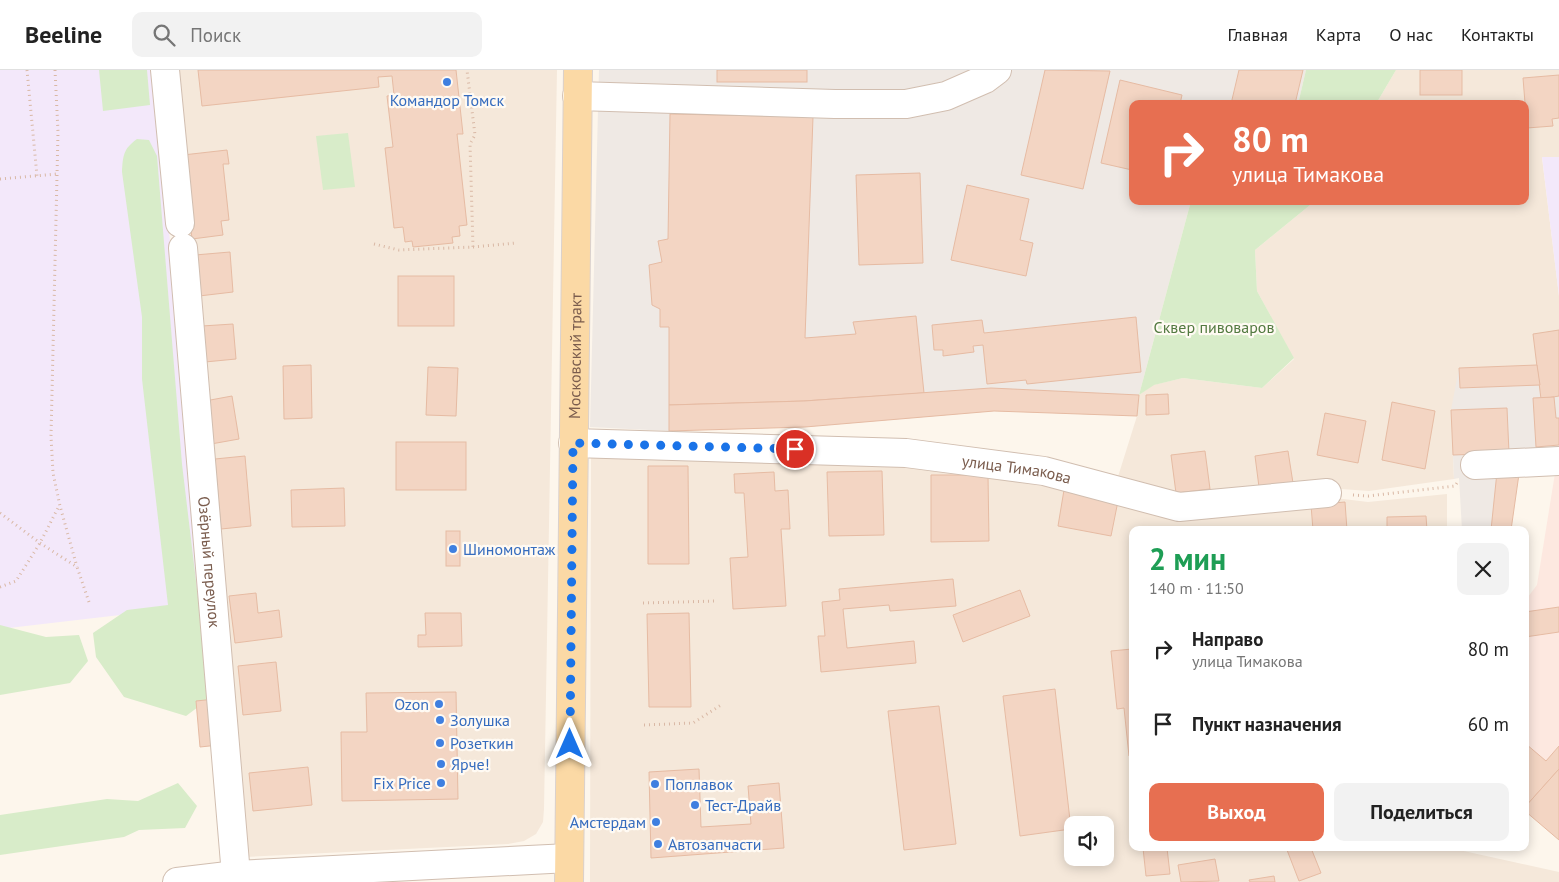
<!DOCTYPE html>
<html lang="ru">
<meta charset="utf-8">
<style>
:root{--surface:#fff;--page:#f2f2f2;--text:#222;--muted:#767676;--line:#e0e0e0;--accent:#e76f51}
body{margin:0;font-family:"PT Sans",sans-serif;background:var(--page);color:var(--text);height:100vh;display:flex;flex-direction:column;font-size:19px;white-space:nowrap}
*{box-sizing:border-box;margin:0}
p{font-size:16px;color:var(--muted)}
.icon{flex:none;width:28px;height:28px;fill:none;stroke:currentColor;stroke-width:2;stroke-linecap:round;stroke-linejoin:round}
.map{position:relative;flex:1;overflow:hidden}
.details{position:absolute;left:1129px;top:456px;width:400px;height:325px;display:flex;flex-direction:column;background:var(--surface);border-radius:10px;box-shadow:0 2px 12px #0003}
.details>*{flex:none}
.guide{position:absolute;left:1129px;top:30px;width:400px;height:105px;border-radius:10px;box-shadow:0 2px 12px #0003;background:#e76f51;color:#fff;overflow:hidden}
.fabs{position:absolute;left:1064px;top:746px;display:grid;gap:10px}
.fabs a{display:grid;place-items:center;width:50px;height:50px;border-radius:10px;background:var(--surface);box-shadow:0 2px 12px #0003;font-size:25px}
.pin{position:absolute;display:grid;place-items:center;width:42px;height:42px;color:#fff;margin:-21px;border:2px solid #fff;border-radius:50%;box-shadow:0 1px 5px #0007}
.me{position:absolute;width:55px;margin:-28px;rotate:0deg;stroke-linejoin:round;filter:drop-shadow(0 0 4px #0008)}
.turn{display:flex;align-items:center;gap:18px;height:105px;padding:0 20px;font-size:22px}
.turn .icon{width:65px;height:65px;stroke-width:2.5}
.turn b{display:block;font-size:35px;line-height:42px}
.round{display:grid;place-items:center;flex:none;width:52px;height:52px;border-radius:10px;background:var(--page)}
.overview{display:flex;align-items:center;justify-content:space-between;height:85px;padding:0 20px}
h1{font-size:30px;font-weight:700;line-height:38px;color:#1e9e55}
.button{display:flex;gap:10px;margin-top:auto;padding:10px 20px}
.button a{flex:1;height:58px;border-radius:10px;background:var(--accent);color:#fff;font-size:20px;font-weight:700;line-height:58px;text-align:center}
.button a+a{background:var(--page);color:var(--text)}
ul{padding:0;list-style:none}
li{display:flex;align-items:center;gap:15px;height:75px;padding:0 20px}
li div{flex:1}
li b{display:block;font-size:19px}
li em{font-style:normal}
header{display:flex;align-items:center;gap:30px;box-sizing:border-box;height:70px;padding:0 25px;background:var(--surface);border-bottom:1px solid var(--line)}
header strong{font-size:24px}
nav{display:flex;gap:28px;margin-inline-start:auto;font-size:18px}
.search{width:350px;height:45px;background:var(--page);display:flex;align-items:center;gap:12px;box-sizing:border-box;padding:0 18px;border-radius:10px;color:var(--muted);font-size:19px}
.map>svg:first-child{display:block}
</style>
<header>
<strong>Beeline</strong>
<div class="search"><svg class="icon" aria-label="search" viewBox="0 0 24 24"><circle cx="10" cy="10" r="6"/><path d="M15 15l6 6"/></svg>Поиск</div>
<nav><a>Главная</a><a>Карта</a><a>О нас</a><a>Контакты</a></nav>
</header>
<div class="map">
<svg width="1559" height="812" viewBox="0 0 1559 812">
<rect width="100%" height="100%" fill="#fdf6ec"/>
<g fill="#f5e8da" fill-rule="evenodd">
<path d="M173,0H557L544,739L543,752L536,764L524,771L508,774L246,787L181,70Z"/>
<path d="M1396,0H1559V87L1542,88L1559,226V326L1541,329L1540,315L1453,385L1454,409L1369,421L1327,418L1179,431L1116,413L1137,346L1139,325L1153,315L1183,308L1262,318L1294,289L1257,221L1255,180L1315,131H1525V34H1376Z"/>
<path d="M591,383L906,391L1034,407L1179,443L1327,427L1368,432L1447,424V460H1132V778H1450L1559,802V812H590ZM1072,755H1105V788H1072Z"/>
</g>
<path fill="#fde8e0" d="M1556,397H1559V770L1525,741V531L1537,515Z"/>
<g fill="#efe9e4">
<path d="M599,0H1306L1298,34H1132V131H1191L1139,325L1137,346L994,341L805,357L669,361L590,357Z"/>
<path d="M1537,295L1541,328L1559,326V391L1519,404L1511,460H1462L1459,408L1454,409L1451,340L1459,298Z"/>
</g>
<g fill="#f3e8fa">
<path d="M0,0H153L206,535L0,559Z"/>
<path d="M1542,87H1559V226Z"/>
</g>
<g fill="#d8ecc9">
<path d="M99,0H147L150,35L103,41Z"/>
<path d="M1306,0H1396L1376,34H1298Z"/>
<path d="M348,63L355,117L323,120L316,66Z"/>
<path d="M137,69L149,70L157,86L182,394L210,628L186,646L124,627L96,587L93,563L127,540L168,535L142,309V247L122,102C123,86 123,79 137,69Z"/>
<path d="M1191,131H1315L1255,180L1257,221L1294,288L1262,318L1183,308L1154,315L1139,325Z"/>
<path d="M0,555L46,567L79,565L88,591L70,613L0,625Z"/>
<path d="M178,713L197,736L185,758L139,760L124,767L0,785V745L107,729L138,731Z"/>
</g>
<g fill="#f3d5c3" stroke="#e6bba3">
<path d="M198,0H456L463,64H457L467,155L459,156L460,166L452,167L453,173L413,177L412,171L405,172L403,157L394,158L385,78L393,77L387,26L394,25L392,6L378,7L379,17L202,36Z"/>
<rect x="717" y="0" width="90" height="12"/>
<path d="M1045,0L1110,1L1083,119L1021,105Z"/>
<path d="M1239,0H1303L1295,34H1231Z"/>
<rect x="1420" y="0" width="42" height="25"/>
<path d="M1559,5V48L1552,49L1553,56L1527,58L1523,8Z"/>
<path d="M1120,10L1182,25L1180,34H1132V100L1101,93Z"/>
<path d="M670,44L813,47L805,268L856,264L853,252L916,246L924,323L804,331L669,335V257H660V239L652,235L649,195L662,192L658,171L668,169Z"/>
<path d="M227,80L229,94H223L229,150L221,151L223,165L192,169L183,85Z"/>
<path d="M920,103L923,193L859,195L856,105Z"/>
<path d="M967,115L1029,129L1020,170L1033,173L1026,206L951,190Z"/>
<path d="M230,182L233,222L199,226L195,185Z"/>
<rect x="398" y="206" width="56" height="50"/>
<path d="M1136,247L1141,302L1027,314L1026,310L987,314L983,275L973,276L974,282L943,286V280H934L932,255L982,250L984,263Z"/>
<path d="M233,254L236,289L205,292L202,256Z"/>
<path d="M1559,260V326L1541,329L1533,264Z"/>
<path d="M311,295L312,348L284,349L283,296Z"/>
<path d="M1537,295L1540,315L1460,318L1459,298Z"/>
<path d="M428,297L458,298L456,346L426,345Z"/>
<path d="M991,318L1139,325L1137,346L994,341L805,357L669,361V335L804,331Z"/>
<path d="M1168,324L1169,344L1146,345V325Z"/>
<path d="M232,326L239,369L211,374L205,331Z"/>
<path d="M1554,327L1556,348H1559V375L1536,377L1533,328Z"/>
<path d="M1392,332L1435,341L1425,399L1382,390Z"/>
<path d="M1507,338L1509,383L1453,385L1451,340Z"/>
<path d="M1325,343L1366,351L1358,393L1317,385Z"/>
<rect x="396" y="372" width="70" height="48"/>
<path d="M1205,381L1210,419L1176,423L1171,385Z"/>
<path d="M1288,381L1293,413L1259,417L1255,386Z"/>
<path d="M245,386L251,456L221,459L215,389Z"/>
<path d="M648,396H688L689,494H648Z"/>
<path d="M882,401L884,465L829,466L827,402Z"/>
<path d="M774,402L775,421L788,420L790,459H781L786,536L733,539L730,488L748,487L744,423H735L734,404Z"/>
<path d="M1497,402L1519,404L1511,460H1491Z"/>
<path d="M931,405H988L989,471L931,472Z"/>
<path d="M344,418L345,456L292,457L291,420Z"/>
<path d="M1064,420L1118,431L1111,466L1058,456Z"/>
<path d="M1345,432L1347,460H1313L1311,435Z"/>
<path d="M1426,446L1427,460H1387V447Z"/>
<rect x="446" y="461" width="14" height="35"/>
<path d="M953,509L956,536L890,541L889,535L843,539L847,578L914,571L916,593L821,602L818,566H825L822,532L840,530L839,519Z"/>
<path d="M1020,520L1030,546L963,572L953,545Z"/>
<path d="M256,523L258,543L279,540L282,567L235,573L229,526Z"/>
<path d="M1559,537V562L1525,567V542Z"/>
<path d="M425,543H461L462,576L418,577V565H426Z"/>
<path d="M689,543L691,637H649L647,544Z"/>
<path d="M1132,579V686H1129L1124,638L1117,639L1111,581Z"/>
<path d="M276,592L281,641L243,645L238,596Z"/>
<path d="M1055,619L1071,759L1020,766L1003,626Z"/>
<path d="M456,622L458,729L342,731L341,662H367L366,623Z"/>
<path d="M215,629L219,675L200,677L196,631Z"/>
<path d="M939,636L956,774L904,780L888,641Z"/>
<path d="M1526,674L1546,691L1559,676V699L1525,737V675Z"/>
<path d="M308,697L312,735L253,741L249,703Z"/>
<path d="M699,699L701,757L751,754L748,716L779,713L784,778L651,788L649,702Z"/>
<path d="M1559,699V770L1525,741V737Z"/>
<path d="M1143,778H1167L1170,804L1146,806Z"/>
<path d="M1293,778H1311L1321,803L1299,811L1287,780Z"/>
<path d="M1215,789L1219,811L1181,812L1178,795Z"/>
<path d="M1274,806L1275,812H1250L1249,810Z"/>
</g>
<g fill="none" stroke-linecap="round" stroke-linejoin="round">
<defs>
<g id="minor">
<path d="M165,0L180,153"/>
<path d="M577,26L835,34H906L946,26L985,9L997,0"/>
<path id="s1" d="M183,178L236,805"/>
<path id="s2" d="M573,373L906,383L1044,401L1179,437L1327,423"/>
<path d="M1475,395L1559,391"/>
<path d="M177,812L236,805L569,788"/>
</g>
<g id="major">
<path id="s3" d="M569,812L578,0"/>
</g>
</defs>
<use href="#minor" stroke="#d1beb0" stroke-width="30"/>
<use href="#major" stroke="#dad1cd" stroke-width="30"/>
<g stroke="#d9b8a5" stroke-width="3" stroke-dasharray="1 4" stroke-linecap="butt">
<path d="M27,0L37,106"/>
<path d="M55,0L58,62L51,366L53,403L60,436L77,497"/>
<path d="M0,109L57,104"/>
<path d="M374,174L399,180L473,177L470,74L475,65L467,0"/>
<path d="M473,177L516,173"/>
<path d="M1353,425L1368,426L1455,416L1457,413"/>
<path d="M0,443L40,473L77,497L89,532"/>
<path d="M0,517L16,511L40,473L59,436"/>
<path d="M643,533L717,531"/>
<path d="M644,655L693,653L721,635"/>
</g>
<use href="#minor" stroke="#fff" stroke-width="28"/>
<use href="#major" stroke="#fbd9a5" stroke-width="28"/>
</g>
<g fill="none" stroke-linecap="round" stroke-linejoin="round">
<path stroke="#1a73e8" stroke-width="9" stroke-dasharray="0 16.2" d="M570,674L573,373L795,379"/>
</g>
<g fill="#3f7fe0" stroke="#fffaf3" stroke-width="2">
<circle cx="447" cy="12" r="5"/>
<circle cx="453" cy="479" r="5"/>
<circle cx="439" cy="634" r="5"/>
<circle cx="440" cy="650" r="5"/>
<circle cx="440" cy="673" r="5"/>
<circle cx="441" cy="694" r="5"/>
<circle cx="441" cy="713" r="5"/>
<circle cx="655" cy="714" r="5"/>
<circle cx="695" cy="735" r="5"/>
<circle cx="656" cy="752" r="5"/>
<circle cx="658" cy="774" r="5"/>
</g>
<g text-anchor="middle" stroke-width="4.5" stroke-linejoin="round" paint-order="stroke">
<g font-size="16" fill="#366cbe" stroke="#fffaf3" text-anchor="start">
<text x="447" y="36" text-anchor="middle">Командор Томск</text>
<text x="463" y="485">Шиномонтаж</text>
<text x="429" y="640" text-anchor="end">Ozon</text>
<text x="450" y="656">Золушка</text>
<text x="450" y="679">Розеткин</text>
<text x="451" y="700">Ярче!</text>
<text x="431" y="719" text-anchor="end">Fix Price</text>
<text x="665" y="720">Поплавок</text>
<text x="705" y="741">Тест-Драйв</text>
<text x="646" y="758" text-anchor="end">Амстердам</text>
<text x="668" y="780">Автозапчасти</text>
</g>
<g font-size="16" fill="#537a41" stroke="#fffaf3">
<text x="1214" y="263">Сквер пивоваров</text>
</g>
<g font-size="16" fill="#7a5c4d" stroke="#fffaf3">
<text dy="6" stroke="none"><textPath href="#s3" startOffset="526">Московский тракт</textPath></text>
<text dy="6" stroke="none"><textPath href="#s2" startOffset="445">улица Тимакова</textPath></text>
<text dy="6" stroke="none"><textPath href="#s1" startOffset="315">Озёрный переулок</textPath></text>
</g>
</g>
</svg>
<div class="fabs">
<a><svg class="icon" aria-label="sound" viewBox="0 0 24 24"><path d="M4 9h4l5-4v14l-5-4H4zM17 9q2 3 0 6"/></svg></a>
</div>
<div class="pin" style="left:795px;top:379px;background:#d93025"><svg class="icon" aria-label="arrive" viewBox="0 0 24 24"><path d="M6 21V4h12l-3 4 3 4H6"/></svg></div>
<svg class="me" style="left:570px;top:674px" viewBox="-20 -20 40 40"><path d="M0-17L14 15 0 8-14 15z" fill="#1a73e8" stroke="#fff" stroke-width="4"/></svg>
<div class="guide">
<div class="turn"><svg class="icon" aria-label="right" viewBox="0 0 24 24"><path d="M7 20v-9h11M14 6l5 5-5 5"/></svg><div><b>80 m</b>улица Тимакова</div></div>
</div>
<section class="details">
<div class="overview"><div><h1>2 мин</h1><p>140 m · 11:50</p></div><a class="round"><svg class="icon" aria-label="close" viewBox="0 0 24 24"><path d="M6 6l12 12M18 6L6 18"/></svg></a></div>
<ul>
<li><svg class="icon" aria-label="right" viewBox="0 0 24 24"><path d="M7 20v-9h11M14 6l5 5-5 5"/></svg><div><b>Направо</b><p>улица Тимакова</p></div><em>80 m</em></li>
<li><svg class="icon" aria-label="arrive" viewBox="0 0 24 24"><path d="M6 21V4h12l-3 4 3 4H6"/></svg><div><b>Пункт назначения</b></div><em>60 m</em></li>
</ul>
<div class="button"><a>Выход</a><a>Поделиться</a></div>
</section>
</div>
